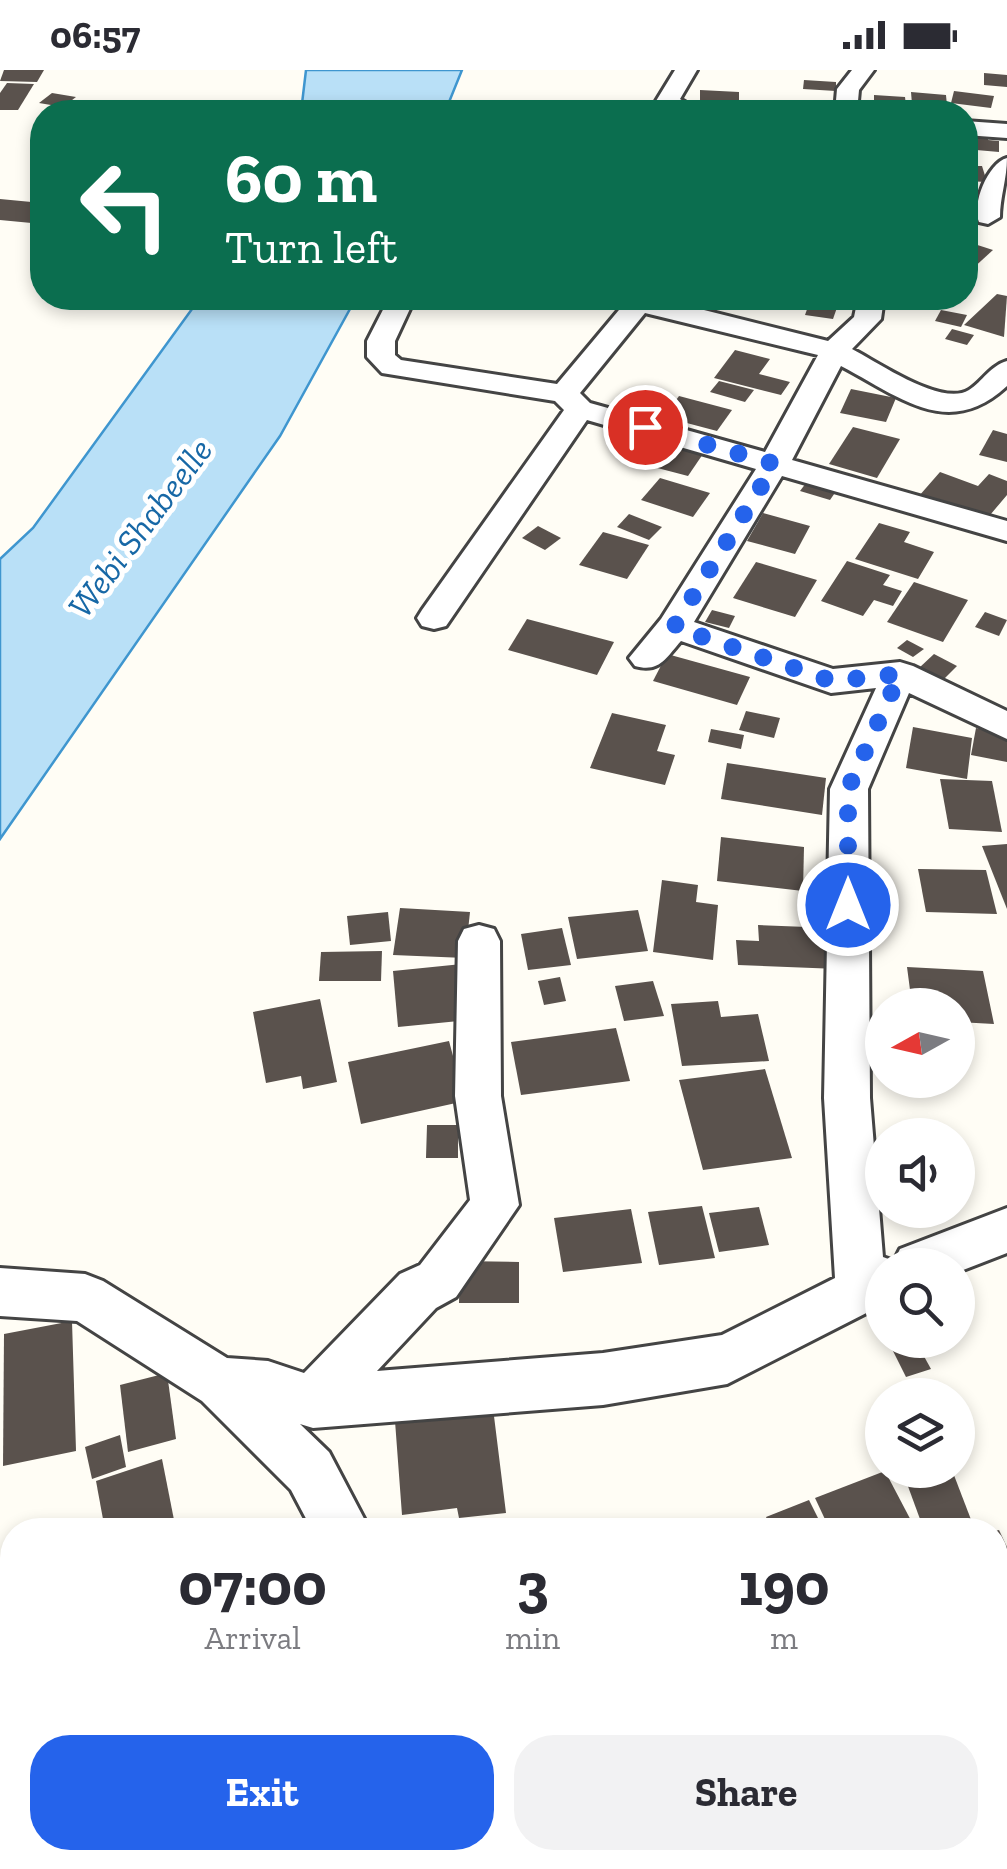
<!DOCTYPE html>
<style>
:root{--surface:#fff;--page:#f2f2f3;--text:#2b2b33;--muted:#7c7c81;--accent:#2563eb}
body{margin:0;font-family:"Zilla Slab",serif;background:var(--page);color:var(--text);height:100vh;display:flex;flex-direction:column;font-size:38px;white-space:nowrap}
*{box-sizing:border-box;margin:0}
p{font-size:32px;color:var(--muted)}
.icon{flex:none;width:55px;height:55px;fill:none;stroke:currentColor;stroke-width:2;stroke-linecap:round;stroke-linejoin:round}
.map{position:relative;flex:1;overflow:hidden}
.drawer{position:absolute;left:0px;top:1448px;width:1008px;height:352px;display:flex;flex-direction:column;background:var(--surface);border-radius:40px 40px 0 0;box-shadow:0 5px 15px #0003}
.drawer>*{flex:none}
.top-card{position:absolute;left:30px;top:30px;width:948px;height:210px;border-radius:40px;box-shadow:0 5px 15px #0003;background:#0b6e4f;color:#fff;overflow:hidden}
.needle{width:65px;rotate:262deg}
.fabs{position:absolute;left:865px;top:918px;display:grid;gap:20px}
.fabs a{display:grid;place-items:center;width:110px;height:110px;border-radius:50%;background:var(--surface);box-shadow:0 5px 15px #0003;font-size:50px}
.pin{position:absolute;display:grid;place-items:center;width:85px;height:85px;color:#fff;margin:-42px;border:5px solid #fff;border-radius:50%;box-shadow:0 2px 10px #0007}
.me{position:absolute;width:110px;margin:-55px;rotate:0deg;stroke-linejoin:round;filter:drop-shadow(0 0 8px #0008)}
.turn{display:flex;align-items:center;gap:35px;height:210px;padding:0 30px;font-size:45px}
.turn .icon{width:130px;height:130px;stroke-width:2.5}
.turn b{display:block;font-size:70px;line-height:85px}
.eta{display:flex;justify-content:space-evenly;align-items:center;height:170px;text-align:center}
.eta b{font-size:60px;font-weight:700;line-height:70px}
.action{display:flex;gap:20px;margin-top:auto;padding:20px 30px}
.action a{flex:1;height:115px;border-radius:40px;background:var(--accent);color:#fff;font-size:40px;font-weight:700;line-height:115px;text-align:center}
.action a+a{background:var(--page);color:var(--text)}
.status{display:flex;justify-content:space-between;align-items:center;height:70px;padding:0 50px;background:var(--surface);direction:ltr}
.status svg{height:28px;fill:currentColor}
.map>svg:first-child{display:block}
</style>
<div class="status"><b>06:57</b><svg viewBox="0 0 49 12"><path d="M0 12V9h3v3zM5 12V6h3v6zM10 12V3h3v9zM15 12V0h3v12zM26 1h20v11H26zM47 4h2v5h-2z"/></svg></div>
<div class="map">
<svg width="1007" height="1799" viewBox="0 0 1007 1799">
<rect width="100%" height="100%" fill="#fffdf5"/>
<g fill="#b9e0f7" stroke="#3f96cf" stroke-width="2.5">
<path d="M306,0H462L445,42H301Z"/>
<path d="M200,228H356L280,366L0,769V489L33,458Z"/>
</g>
<g fill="#5a524d">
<path d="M4,0H44L37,12L0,11Z"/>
<path d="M984,3L1007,5V17L984,15Z"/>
<path d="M804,10L836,12V21L803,19Z"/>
<path d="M7,13L34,14L18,40H0V23Z"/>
<path d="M700,20L739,22V32L700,30Z"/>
<path d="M954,21L994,26L991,38L951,33Z"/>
<path d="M911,22L946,25L947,36L912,34Z"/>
<path d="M52,23L76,27L63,37L39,33Z"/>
<path d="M874,25L905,27L906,36L874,34Z"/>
<path d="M965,60L988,62V70L999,71V82L965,79Z"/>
<path d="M965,96H982L987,112L965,111Z"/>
<path d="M0,129L42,133V154L0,150Z"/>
<path d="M965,171L993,180L970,201L965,199Z"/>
<path d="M997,224L1007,226L1004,267L964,255Z"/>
<path d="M811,228L840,229L833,249L805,245Z"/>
<path d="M941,240L967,245L961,257L935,251Z"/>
<path d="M952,259L974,265L967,275L945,269Z"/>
<path d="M735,280L770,289L759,304L790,312L781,325L714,308Z"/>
<path d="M719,311L754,320L745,332L710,322Z"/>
<path d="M851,319L896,328L886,352L840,343Z"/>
<path d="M679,326L732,340L717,361L664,347Z"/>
<path d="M853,357L900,369L877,408L829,394Z"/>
<path d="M993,360L1007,364V392L979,385Z"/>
<path d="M664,370L705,381L688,406L646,395Z"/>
<path d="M940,402L978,416L989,404L1007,411V425L985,451L919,426Z"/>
<path d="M660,408L710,423L693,447L641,430Z"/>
<path d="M809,409L839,417L830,430L800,421Z"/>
<path d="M763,443L810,456L795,484L747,471Z"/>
<path d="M629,444L662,457L649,470L617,457Z"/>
<path d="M879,453L910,462L904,472L934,482L918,509L855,489Z"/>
<path d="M538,456L561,468L545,480L522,468Z"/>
<path d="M603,462L649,475L627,509L579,495Z"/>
<path d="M847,491L890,505L883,515L902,521L893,536L874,530L863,546L821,531Z"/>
<path d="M756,492L817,510L795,547L733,528Z"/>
<path d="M914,512L968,530L943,572L887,552Z"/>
<path d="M712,540L735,546L729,558L705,552Z"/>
<path d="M985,542L1007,550L999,566L975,557Z"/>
<path d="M527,549L614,572L597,605L508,580Z"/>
<path d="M907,570L924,579L913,587L897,578Z"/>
<path d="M667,584L750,607L737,635L653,611Z"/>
<path d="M934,584L957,596L943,610L919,598Z"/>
<path d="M746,641L780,648L774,668L739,660Z"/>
<path d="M612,643L666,655L657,681L675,685L665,715L590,698Z"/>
<path d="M913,657L972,668L967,709L906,698Z"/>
<path d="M976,658L1007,665V692L971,685Z"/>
<path d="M711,659L744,665L741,679L708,672Z"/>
<path d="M727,693L826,708L822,745L721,729Z"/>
<path d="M940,709L992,711L1002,762L949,759Z"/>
<path d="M721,767L804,777L803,821L717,811Z"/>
<path d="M1007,774V839L982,776Z"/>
<path d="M918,799L986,800L997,844L926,842Z"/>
<path d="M662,810L698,815L696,832L718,835L713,890L653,882Z"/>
<path d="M400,838L470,842L465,888L393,885Z"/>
<path d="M638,840L648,881L577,889L568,847Z"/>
<path d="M388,842L391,871L350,875L347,846Z"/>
<path d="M758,855L833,858L838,899L738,895L736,870L759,871Z"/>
<path d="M562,858L571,895L528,900L521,864Z"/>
<path d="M382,881L381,911H319L321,882Z"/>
<path d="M462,894L469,950L398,957L393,901Z"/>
<path d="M907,897L983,901L994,954L958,952V935H912Z"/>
<path d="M560,907L566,931L544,935L538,911Z"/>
<path d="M653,911L664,946L624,951L615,916Z"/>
<path d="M320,929L337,1012L303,1019L301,1006L266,1013L253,942Z"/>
<path d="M718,931L721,947L758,944L769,991L682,996L671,934Z"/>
<path d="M616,958L630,1011L521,1025L511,972Z"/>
<path d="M449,971L465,1031L361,1054L348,992Z"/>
<path d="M765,999L792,1088L703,1100L679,1010Z"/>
<path d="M427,1055H458V1088H426Z"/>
<path d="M702,1136L715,1188L659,1195L648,1142Z"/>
<path d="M759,1137L769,1175L719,1182L709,1143Z"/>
<path d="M631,1139L642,1193L563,1202L554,1148Z"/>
<path d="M460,1191L519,1192V1233H459Z"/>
<path d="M72,1251L76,1381L3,1396L4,1264Z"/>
<path d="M915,1270L931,1299L906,1307L888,1271Z"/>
<path d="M167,1303L176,1369L128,1382L120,1315Z"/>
<path d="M492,1330L506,1443L459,1448L457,1438L402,1445L395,1351Z"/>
<path d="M120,1365L126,1397L92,1409L85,1377Z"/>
<path d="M162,1389L176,1460H105L96,1411Z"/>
<path d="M902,1400H952L975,1460H924Z"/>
<path d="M885,1401L916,1460H830L815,1428Z"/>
<path d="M809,1430L824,1460H772L766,1447Z"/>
<path d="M999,1460L1007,1477V1492L995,1496V1461Z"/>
<path d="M1007,1685V1767L995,1750V1695Z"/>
<path d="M574,1788H657L660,1792L667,1788H784L768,1799H557Z"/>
</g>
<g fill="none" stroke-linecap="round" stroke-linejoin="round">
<defs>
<g id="minor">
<path d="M675,0H697L680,29L701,42H673L656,31Z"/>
<path d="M852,0H874L859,20L857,42H835L837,19Z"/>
<path d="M965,51L1007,54V68L965,65Z"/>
<path d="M1007,88C1007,109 1000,127 1000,147L988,154L979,152C971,135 988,93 1007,88Z"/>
<path d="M389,228H415L395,271V285L401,290L557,314L629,228H656L828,271L854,247L858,228H884L881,249L852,279C879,293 942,337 969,320C983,311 990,296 1007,291V316C948,371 899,326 841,296L792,390L1007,451V471L782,406L694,552L833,599L900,592L913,596L1007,641V669L909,623L868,719L870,1028L883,1187L894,1191L900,1179L1007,1138V1183L958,1202V1195H882V1235L727,1314L603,1335L313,1358L300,1354L329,1382L370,1460H312L291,1420L202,1331L77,1251L0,1246V1198L85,1204L103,1211L227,1288L268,1291L304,1303L400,1204L420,1195L470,1130L455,1026L458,871L464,859L479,855L494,859L500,871L501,1026L519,1135L456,1227L436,1238L377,1301L603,1283L722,1265L835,1208L824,1028L830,719L876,618L831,623L681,571C666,588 659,603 635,596L629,588L661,549L756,399L587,350L446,556L434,559L422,556L417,548L422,540L564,340L555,331L382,303L367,287V271ZM645,243L818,285L765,382L590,333L580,323Z"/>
<path d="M0,1712L12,1717V1788H41L44,1799H0Z"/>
<path d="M486,1788H551L556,1799H491Z"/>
</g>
</defs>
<use href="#minor" stroke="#444" stroke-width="6"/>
<use href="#minor" fill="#fff" fill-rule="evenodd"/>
</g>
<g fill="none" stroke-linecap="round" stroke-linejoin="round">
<path stroke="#2563eb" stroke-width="18" stroke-dasharray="0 32.4" d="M645,357L775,394L674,557L832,611L900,604L848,719V835"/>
</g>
<g text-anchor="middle" stroke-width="10" stroke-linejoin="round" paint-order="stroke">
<g font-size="35" font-style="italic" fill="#1768a6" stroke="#fff">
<text transform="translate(140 458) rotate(-53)" y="12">Webi Shabeelle</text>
</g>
</g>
</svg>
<div class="fabs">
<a><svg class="needle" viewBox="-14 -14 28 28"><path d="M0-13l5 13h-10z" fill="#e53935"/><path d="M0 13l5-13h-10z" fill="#7c7c81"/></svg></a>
<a><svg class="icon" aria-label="sound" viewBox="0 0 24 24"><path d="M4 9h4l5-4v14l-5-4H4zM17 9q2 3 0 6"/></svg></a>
<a><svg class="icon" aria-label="search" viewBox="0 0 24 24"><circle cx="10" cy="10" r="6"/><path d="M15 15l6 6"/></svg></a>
<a><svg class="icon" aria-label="layers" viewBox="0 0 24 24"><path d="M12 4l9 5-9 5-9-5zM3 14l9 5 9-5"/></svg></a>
</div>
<div class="pin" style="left:645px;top:357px;background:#d93025"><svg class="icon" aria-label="arrive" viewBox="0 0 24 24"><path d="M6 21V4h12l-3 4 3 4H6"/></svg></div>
<svg class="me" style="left:848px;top:835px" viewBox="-20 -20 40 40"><circle r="17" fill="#2563eb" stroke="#fff" stroke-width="3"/><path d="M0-11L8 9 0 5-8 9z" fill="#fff"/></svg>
<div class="top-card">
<div class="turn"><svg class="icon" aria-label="left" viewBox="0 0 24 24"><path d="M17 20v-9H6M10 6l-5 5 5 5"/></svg><div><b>60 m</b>Turn left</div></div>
</div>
<section class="drawer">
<div class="eta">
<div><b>07:00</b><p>Arrival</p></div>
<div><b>3</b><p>min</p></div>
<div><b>190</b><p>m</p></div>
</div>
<div class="action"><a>Exit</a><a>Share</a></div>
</section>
</div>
